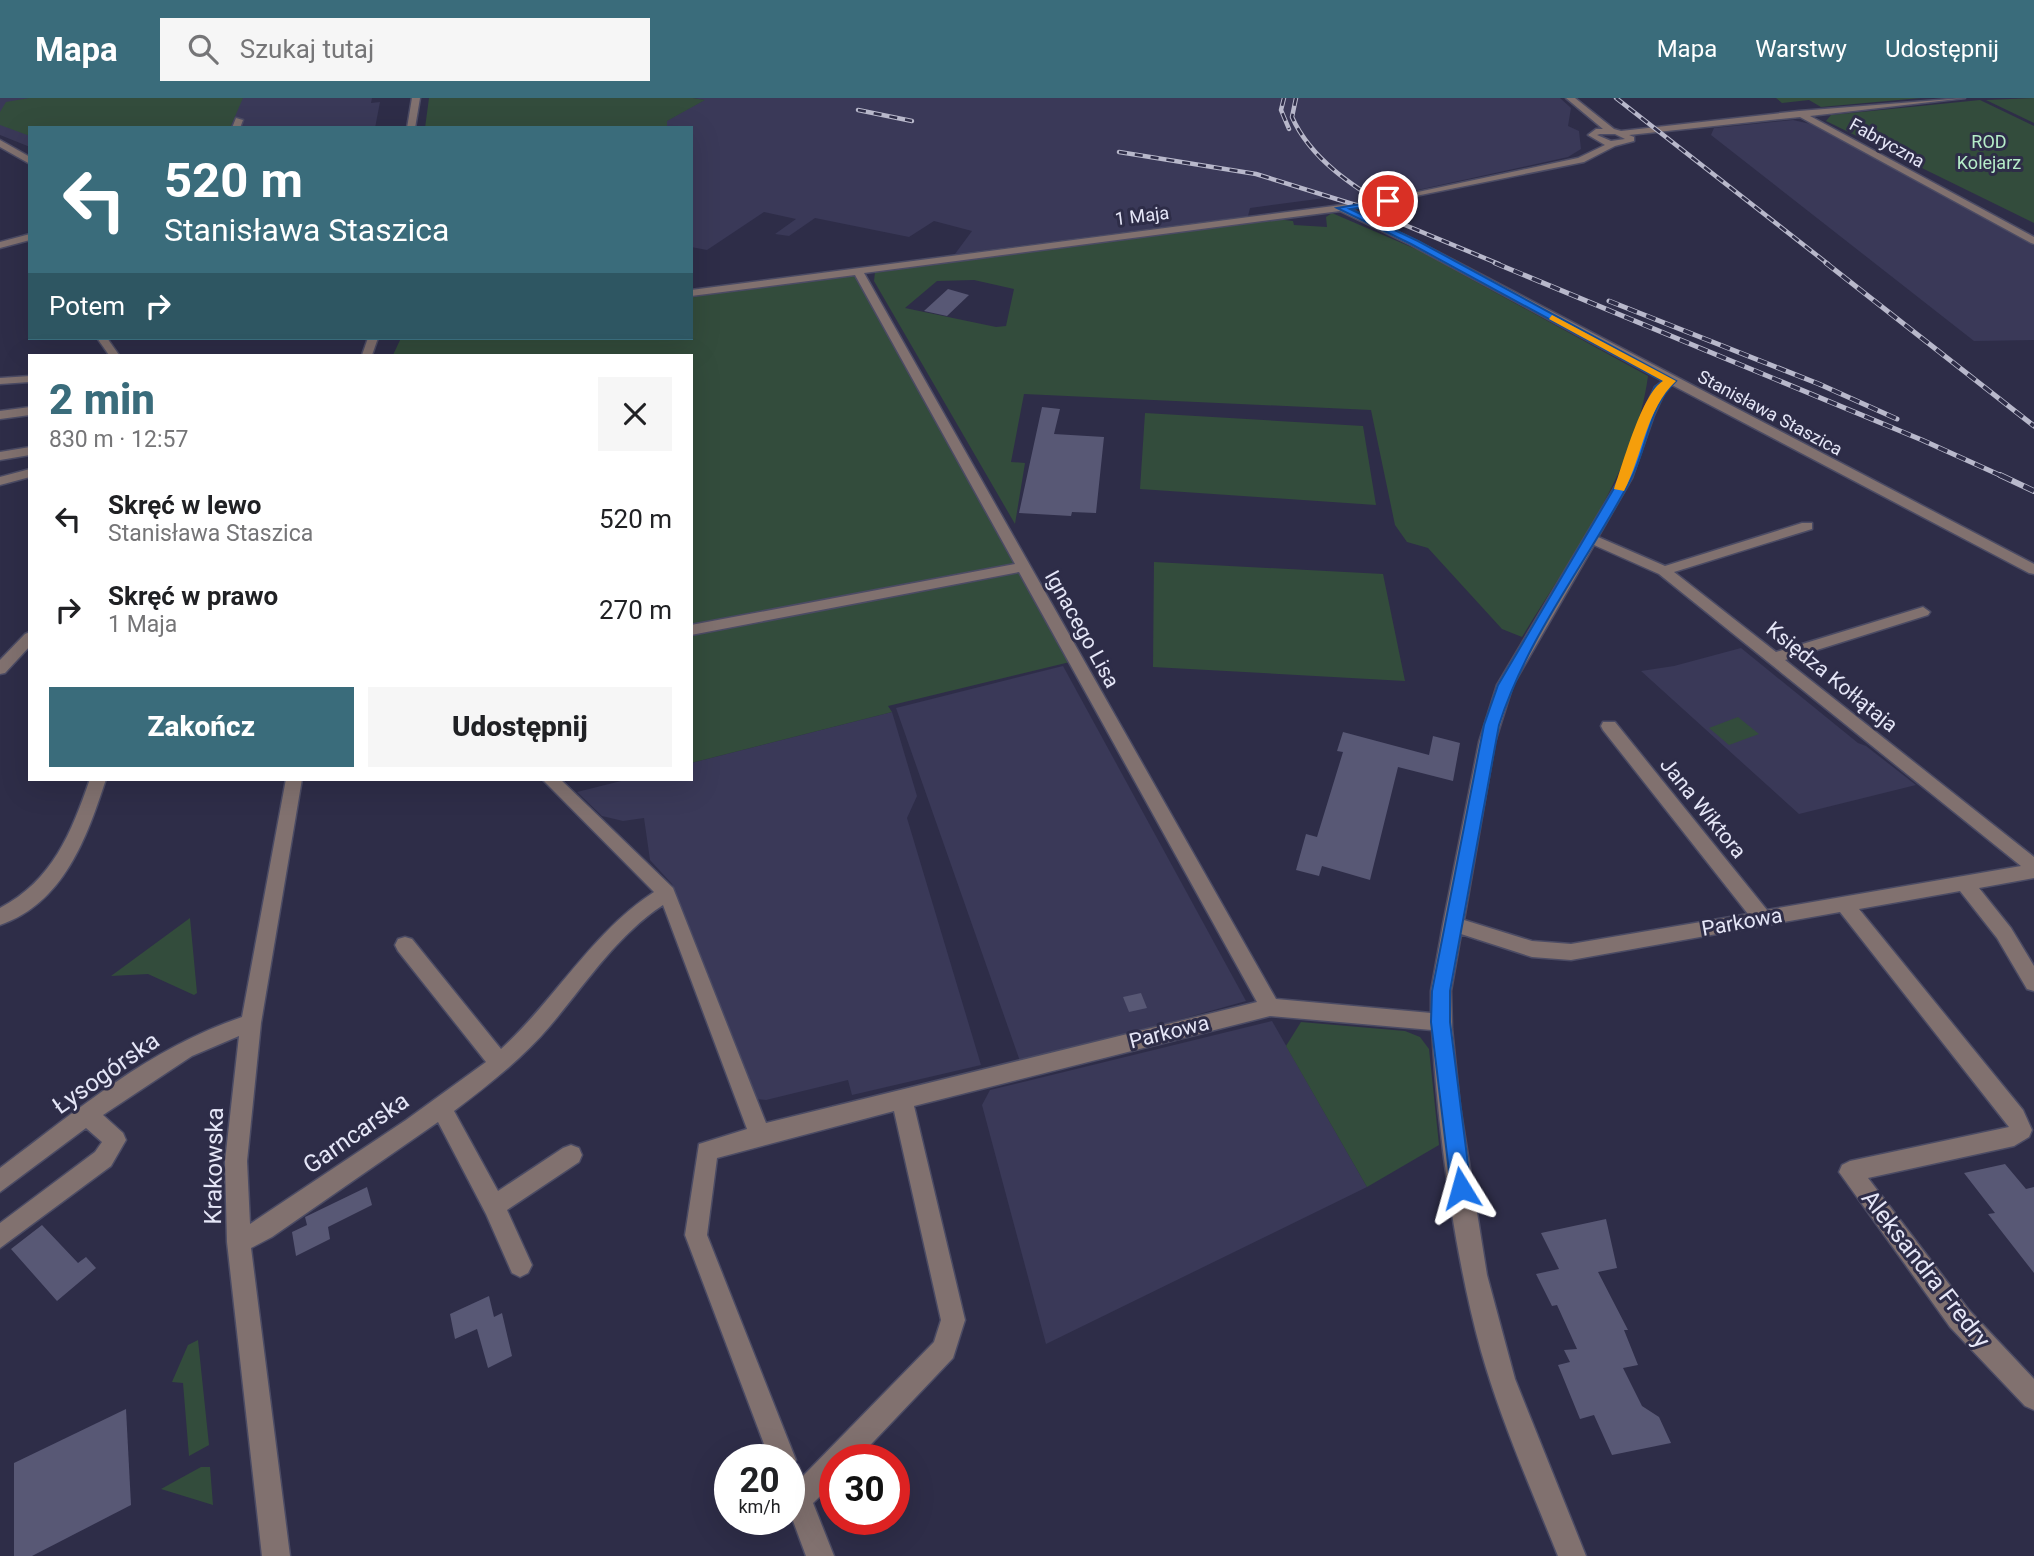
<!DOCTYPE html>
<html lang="pl">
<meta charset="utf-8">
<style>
:root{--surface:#fff;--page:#f6f6f6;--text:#202124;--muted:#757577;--accent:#3a6c7b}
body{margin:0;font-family:Roboto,sans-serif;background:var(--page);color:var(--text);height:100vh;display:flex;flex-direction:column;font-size:26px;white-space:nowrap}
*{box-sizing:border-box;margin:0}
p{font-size:23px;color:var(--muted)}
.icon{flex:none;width:38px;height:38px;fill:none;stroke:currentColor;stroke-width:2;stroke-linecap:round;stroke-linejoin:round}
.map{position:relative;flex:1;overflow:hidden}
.side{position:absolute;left:28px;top:256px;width:665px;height:427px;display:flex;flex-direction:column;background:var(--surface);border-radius:0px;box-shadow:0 7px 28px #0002}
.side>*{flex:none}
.banner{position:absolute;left:28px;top:28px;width:665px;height:214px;border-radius:0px;box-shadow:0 7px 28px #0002;background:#3a6c7b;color:#fff;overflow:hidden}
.speed{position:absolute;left:714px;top:1346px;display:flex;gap:14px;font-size:35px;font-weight:700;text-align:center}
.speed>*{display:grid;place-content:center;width:91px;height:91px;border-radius:50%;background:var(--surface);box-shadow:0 7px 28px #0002;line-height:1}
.speed small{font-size:18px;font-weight:400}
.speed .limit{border:10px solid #d22;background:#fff;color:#111}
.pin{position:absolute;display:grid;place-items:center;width:60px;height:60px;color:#fff;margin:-30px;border:4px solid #fff;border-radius:50%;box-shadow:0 2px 7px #0007}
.me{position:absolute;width:77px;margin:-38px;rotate:352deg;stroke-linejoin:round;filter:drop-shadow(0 0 5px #0008)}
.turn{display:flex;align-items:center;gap:24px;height:147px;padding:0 21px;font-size:32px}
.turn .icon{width:91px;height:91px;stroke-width:2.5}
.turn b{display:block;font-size:49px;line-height:60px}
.then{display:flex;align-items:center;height:66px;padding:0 21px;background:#0003;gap:14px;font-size:26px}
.round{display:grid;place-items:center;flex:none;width:74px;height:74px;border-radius:0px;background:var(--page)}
.head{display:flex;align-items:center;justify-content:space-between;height:119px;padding:0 21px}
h1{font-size:42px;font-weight:800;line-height:52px;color:var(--accent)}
.primary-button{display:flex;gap:14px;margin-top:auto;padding:14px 21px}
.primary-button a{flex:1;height:80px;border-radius:0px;background:var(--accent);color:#fff;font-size:28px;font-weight:800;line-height:80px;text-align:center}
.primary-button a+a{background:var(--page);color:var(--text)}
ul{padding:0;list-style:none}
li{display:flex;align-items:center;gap:21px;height:91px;padding:0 21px}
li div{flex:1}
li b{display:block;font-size:26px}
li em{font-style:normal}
header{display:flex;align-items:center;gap:42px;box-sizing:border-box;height:98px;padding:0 35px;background:var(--accent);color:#fff}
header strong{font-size:33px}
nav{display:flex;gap:38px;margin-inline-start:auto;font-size:24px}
.search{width:490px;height:63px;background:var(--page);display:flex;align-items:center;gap:18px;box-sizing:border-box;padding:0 24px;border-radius:0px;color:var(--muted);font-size:26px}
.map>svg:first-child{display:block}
</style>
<header>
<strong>Mapa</strong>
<div class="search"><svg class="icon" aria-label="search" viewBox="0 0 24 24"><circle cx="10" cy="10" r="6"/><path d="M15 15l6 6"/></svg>Szukaj tutaj</div>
<nav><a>Mapa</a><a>Warstwy</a><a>Udostępnij</a></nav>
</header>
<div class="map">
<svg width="2034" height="1458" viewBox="0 0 2034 1458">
<rect width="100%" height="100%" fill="#2e2d48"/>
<g fill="#3a3958">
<path d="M0,0H372L371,5L380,4L375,30H30V49L0,37Z"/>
<path d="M693,0H1560L1571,10L1568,28L1579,33L1581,51L1568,59L1386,99L1343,106L1325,100L1250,110L1248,118L955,156L972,133L934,123L909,139L815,120L789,138L775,136L796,121L764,114L707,152L691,149V30H667L666,23L704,2Z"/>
<path d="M1793,22L1815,27L2034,148V242L1974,243L1711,37L1714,30Z"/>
<path d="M1741,550L1858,645L1866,648L1916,687L1799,716L1641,573L1674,568Z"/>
<path d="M1063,568L1246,903L1021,966L896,610Z"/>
<path d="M892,614L917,698L907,720L981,967L852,997L848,982L766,1002L756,1001L672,786L650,762L644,720L623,723L602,718L577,694L629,681H691V665Z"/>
<path d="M1272,923L1367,1089L1046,1246L982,1007L990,992Z"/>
</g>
<g fill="#334c3c" fill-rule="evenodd">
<path d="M29,0H243L230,30H30V38L0,27V14L6,4Z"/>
<path d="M429,0H693L705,2L667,23V30H425Z"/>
<path d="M1776,0H1921L1821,9L1809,2L1782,5Z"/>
<path d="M2034,0V25L1986,2Z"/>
<path d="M1980,2L2034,28V125L1826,23L1831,17Z"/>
<path d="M1332,115L1418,152L1648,278C1635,375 1571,458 1522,539L1502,531L1428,450L1407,444L1395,427L1371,312L1024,296L1011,364L1025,365L1015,426L874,183L875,174L1276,121L1293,123L1294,127L1327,129L1326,119ZM974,182L1014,191L1006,228L996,229L905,210L937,183Z"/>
<path d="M855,177L1070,564L888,608L892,614L691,665V257H393L401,240H691V198Z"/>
<path d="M1145,315L1363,328L1376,407L1140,391Z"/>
<path d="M1154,464L1383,476L1405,583L1153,569Z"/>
<path d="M1738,619L1759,636L1729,647L1709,630Z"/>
<path d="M190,820L197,895L194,897L148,876L111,878Z"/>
<path d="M1301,924L1405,933L1420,939L1429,951L1439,1047L1367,1089L1286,948Z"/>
<path d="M198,1242L209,1347L189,1358L183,1285L172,1284L188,1247Z"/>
<path d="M201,1369H210L213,1407L161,1391Z"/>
</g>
<g fill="#585875">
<path d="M948,191L969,197L947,218L924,213Z"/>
<path d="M1042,309L1060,311L1054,336L1104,339L1096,415L1072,414L1071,418L1019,415Z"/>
<path d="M1343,634L1429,657L1433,638L1460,645L1453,683L1398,669L1370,782L1322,768L1319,778L1296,772L1306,736L1317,739L1343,654L1337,653Z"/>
<path d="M1141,895L1147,910L1129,914L1123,899Z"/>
<path d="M2005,1066L2026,1091L2034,1089V1175L1988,1116L1995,1115L1964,1075Z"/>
<path d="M367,1089L372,1107L328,1129L330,1141L296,1158L292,1134L307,1127L305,1119Z"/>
<path d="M1606,1121L1617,1170L1598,1174L1628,1232H1624L1638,1267L1623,1270L1642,1308L1659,1319L1671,1345L1612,1357L1594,1317L1580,1321L1558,1267L1570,1264L1564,1252L1577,1251L1557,1207L1552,1208L1536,1176L1559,1171L1541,1135Z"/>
<path d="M42,1127L78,1165L86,1159L96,1170L57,1203L11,1151Z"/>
<path d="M489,1198L494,1219L502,1215L512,1258L488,1270L477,1231L455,1241L450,1216Z"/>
<path d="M126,1311L131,1407L32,1458H14V1365Z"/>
</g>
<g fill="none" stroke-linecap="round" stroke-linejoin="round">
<defs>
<g id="minor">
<path d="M412,0H420L415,30H407Z"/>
<path d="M1566,0H1575L1614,31L1621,33L1799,13L1965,0L1810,18L2034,139V146L2031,145L1800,19L1629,37L1634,39V43L1615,48L1584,64L1351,111L1417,143L2034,466V476L2029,475L1672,287L1666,291L1654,317L1632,380L1598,439L1665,468L1802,425H1812V431L1674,474L1776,554L1923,509L1930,514L1928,517L1785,562L2034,759V780L1979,790L2011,830L2034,868V893L2027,891L1997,840L1960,793L1859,811L2023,1012L2032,1032L2029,1039L2014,1048L1868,1080L1968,1211L2034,1281V1312L2025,1308L1950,1229L1839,1074L1842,1067L1850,1063L2009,1029L1840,814L1571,862L1532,859L1461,836L1451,893L1452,931L1460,1008L1487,1177L1515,1281L1586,1458H1558C1531,1391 1501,1323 1481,1253C1454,1155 1438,1034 1432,932L1270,918L914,1008L965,1222L953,1260L856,1362H835V1384L813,1405L834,1458H806L789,1412V1362H770L685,1137L699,1046L747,1031L663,807C616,838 585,887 550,928C522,961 488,987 454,1013L498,1093L563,1050L571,1047L579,1050L582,1057L579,1064L507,1112L532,1167L528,1175L520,1179L512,1175L486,1116L438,1024L272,1139L251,1150L290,1458H262L227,1144L225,1063L239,938L192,958L103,1017L123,1035L126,1042L111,1068L0,1150V1125L95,1054L102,1044L86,1030L0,1094V1070C77,1012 150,950 242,919L286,681H302L261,925L247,1063L250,1126L406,1022L486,964L398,853L395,847L398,841L405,839L412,841L501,951C555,902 592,834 654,794L542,681H560L673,790L766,1025L1257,904L1019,474L691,537V527L1015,466L855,177L691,198V192L1380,102L1578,60L1605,47L1588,37L1596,31H1603ZM1600,36H1615L1625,41L1611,43L1597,37ZM1340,113L1411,147L1663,283L1655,289L1642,317L1620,380L1497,587L1479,644L1443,826L1431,893V915L1276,901L864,175ZM1594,447L1659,476L2021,768L1767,812L1615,624H1603L1601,628L1603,632L1748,816L1571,846L1532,843L1464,822L1495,644L1513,587ZM894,1013L941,1222L934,1244L803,1378L798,1367L795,1365L796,1362L707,1137L717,1060Z"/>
<path d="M236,20L243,22L240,30H232Z"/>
<path d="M0,42L30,59V66L0,49Z"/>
<path d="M30,136V142L0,150V144Z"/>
<path d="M97,240H107L119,257H109Z"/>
<path d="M368,240H378L372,257H362Z"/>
<path d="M30,278V284L0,286V280Z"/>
<path d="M30,309V317L0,321V313Z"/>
<path d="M30,349V357L0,362V354Z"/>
<path d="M30,371V379L0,387V379Z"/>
<path d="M30,534V548L5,575L0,576V562L25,536Z"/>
<path d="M90,681H106C87,739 64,805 0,827V810C53,782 71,735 90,681Z"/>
</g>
</defs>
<use href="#minor" stroke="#4b4b64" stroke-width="3"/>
<use href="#minor" fill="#81716f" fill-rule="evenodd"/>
<defs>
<g id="rail-far2">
<path d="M1284,0L1281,12L1289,31"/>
<path d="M1296,0L1292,19C1312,64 1358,91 1398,116"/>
<path d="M1616,0L1828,166"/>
<path d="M858,12L912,23"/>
<path d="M1119,54L1256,76L1359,108L1499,166"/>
</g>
<g id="rail-far1">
<path d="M1495,165L1922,342L2004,379"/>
<path d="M1826,165L2034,328"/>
<path d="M1609,203L1819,286L1897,321"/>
</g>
<path id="rail" d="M2000,377L2034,393"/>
</defs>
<use href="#rail-far2" stroke="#b8b8cb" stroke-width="4.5"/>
<use href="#rail-far1" stroke="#b8b8cb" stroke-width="5"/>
<use href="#rail" stroke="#b8b8cb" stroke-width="6"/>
<use href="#rail-far2" stroke="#2e2d48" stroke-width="2.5" stroke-dasharray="8" stroke-linecap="butt"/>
<use href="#rail-far1" stroke="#2e2d48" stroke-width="3.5" stroke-dasharray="10" stroke-linecap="butt"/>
<use href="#rail" stroke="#2e2d48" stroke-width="4.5" stroke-dasharray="13" stroke-linecap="butt"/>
</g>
<path fill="#1a73e8" stroke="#114b97" stroke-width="2" d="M1391,101L1388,106L1350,111L1418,143L1676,283C1648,309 1648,349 1630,383C1587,464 1527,539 1499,627L1450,893V924L1471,1090L1468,1097L1461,1100L1454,1097L1451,1090L1431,924L1432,893L1484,627L1498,587L1620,380L1642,317L1655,289L1663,283L1411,146L1337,110Z"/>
<path fill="#f59e0b" d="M1552,217L1676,283C1646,311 1643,357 1624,393L1614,391C1623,366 1642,295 1663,283L1549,221Z"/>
<g text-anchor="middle" stroke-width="6" stroke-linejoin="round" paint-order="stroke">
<g font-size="18" fill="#b5ecc8" stroke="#2e2d48">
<text x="1989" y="50">ROD<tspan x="1989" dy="21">Kolejarz</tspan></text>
</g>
<g font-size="18" fill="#e5e6f7" stroke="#2e2d48">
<text transform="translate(1887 45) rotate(29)" y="6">Fabryczna</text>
<text transform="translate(1142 118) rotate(-7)" y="6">1 Maja</text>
<text transform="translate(1770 315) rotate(28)" y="6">Stanisława Staszica</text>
</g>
<g font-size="21" fill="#e5e6f7" stroke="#2e2d48">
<text transform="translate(1082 531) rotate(61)" y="7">Ignacego Lisa</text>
<text transform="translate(1832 579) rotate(39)" y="7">Księdza Kołłątaja</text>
<text transform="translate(1703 710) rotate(51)" y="7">Jana Wiktora</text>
<text transform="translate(1742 824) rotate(-10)" y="7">Parkowa</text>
<text transform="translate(1169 934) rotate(-14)" y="7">Parkowa</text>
</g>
<g font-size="24" fill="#e5e6f7" stroke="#2e2d48">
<text transform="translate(106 975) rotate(-35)" y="8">Łysogórska</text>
<text transform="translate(356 1035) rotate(-35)" y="8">Garncarska</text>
<text transform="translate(214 1068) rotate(-89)" y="8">Krakowska</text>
<text transform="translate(1926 1171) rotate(52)" y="8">Aleksandra Fredry</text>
</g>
</g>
</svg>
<div class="speed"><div>20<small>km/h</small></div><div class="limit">30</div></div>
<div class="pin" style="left:1388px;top:103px;background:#d93025"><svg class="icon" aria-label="arrive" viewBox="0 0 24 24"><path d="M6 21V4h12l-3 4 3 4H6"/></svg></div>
<svg class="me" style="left:1461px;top:1090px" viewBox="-20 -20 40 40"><path d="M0-17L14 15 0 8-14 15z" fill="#1a73e8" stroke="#fff" stroke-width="4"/></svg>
<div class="banner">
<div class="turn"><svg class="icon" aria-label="left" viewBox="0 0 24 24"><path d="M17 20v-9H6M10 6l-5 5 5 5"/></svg><div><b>520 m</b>Stanisława Staszica</div></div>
<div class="then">Potem<svg class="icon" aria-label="right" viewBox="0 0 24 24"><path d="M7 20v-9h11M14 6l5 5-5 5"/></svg></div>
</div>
<section class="side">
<div class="head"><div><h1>2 min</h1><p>830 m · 12:57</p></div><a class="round"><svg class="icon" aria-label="close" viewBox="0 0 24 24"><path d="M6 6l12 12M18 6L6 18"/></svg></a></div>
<ul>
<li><svg class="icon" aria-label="left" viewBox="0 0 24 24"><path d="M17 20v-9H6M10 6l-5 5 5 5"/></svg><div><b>Skręć w lewo</b><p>Stanisława Staszica</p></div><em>520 m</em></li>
<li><svg class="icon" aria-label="right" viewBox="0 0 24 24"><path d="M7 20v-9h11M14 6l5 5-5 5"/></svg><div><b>Skręć w prawo</b><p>1 Maja</p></div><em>270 m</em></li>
</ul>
<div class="primary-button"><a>Zakończ</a><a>Udostępnij</a></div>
</section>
</div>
